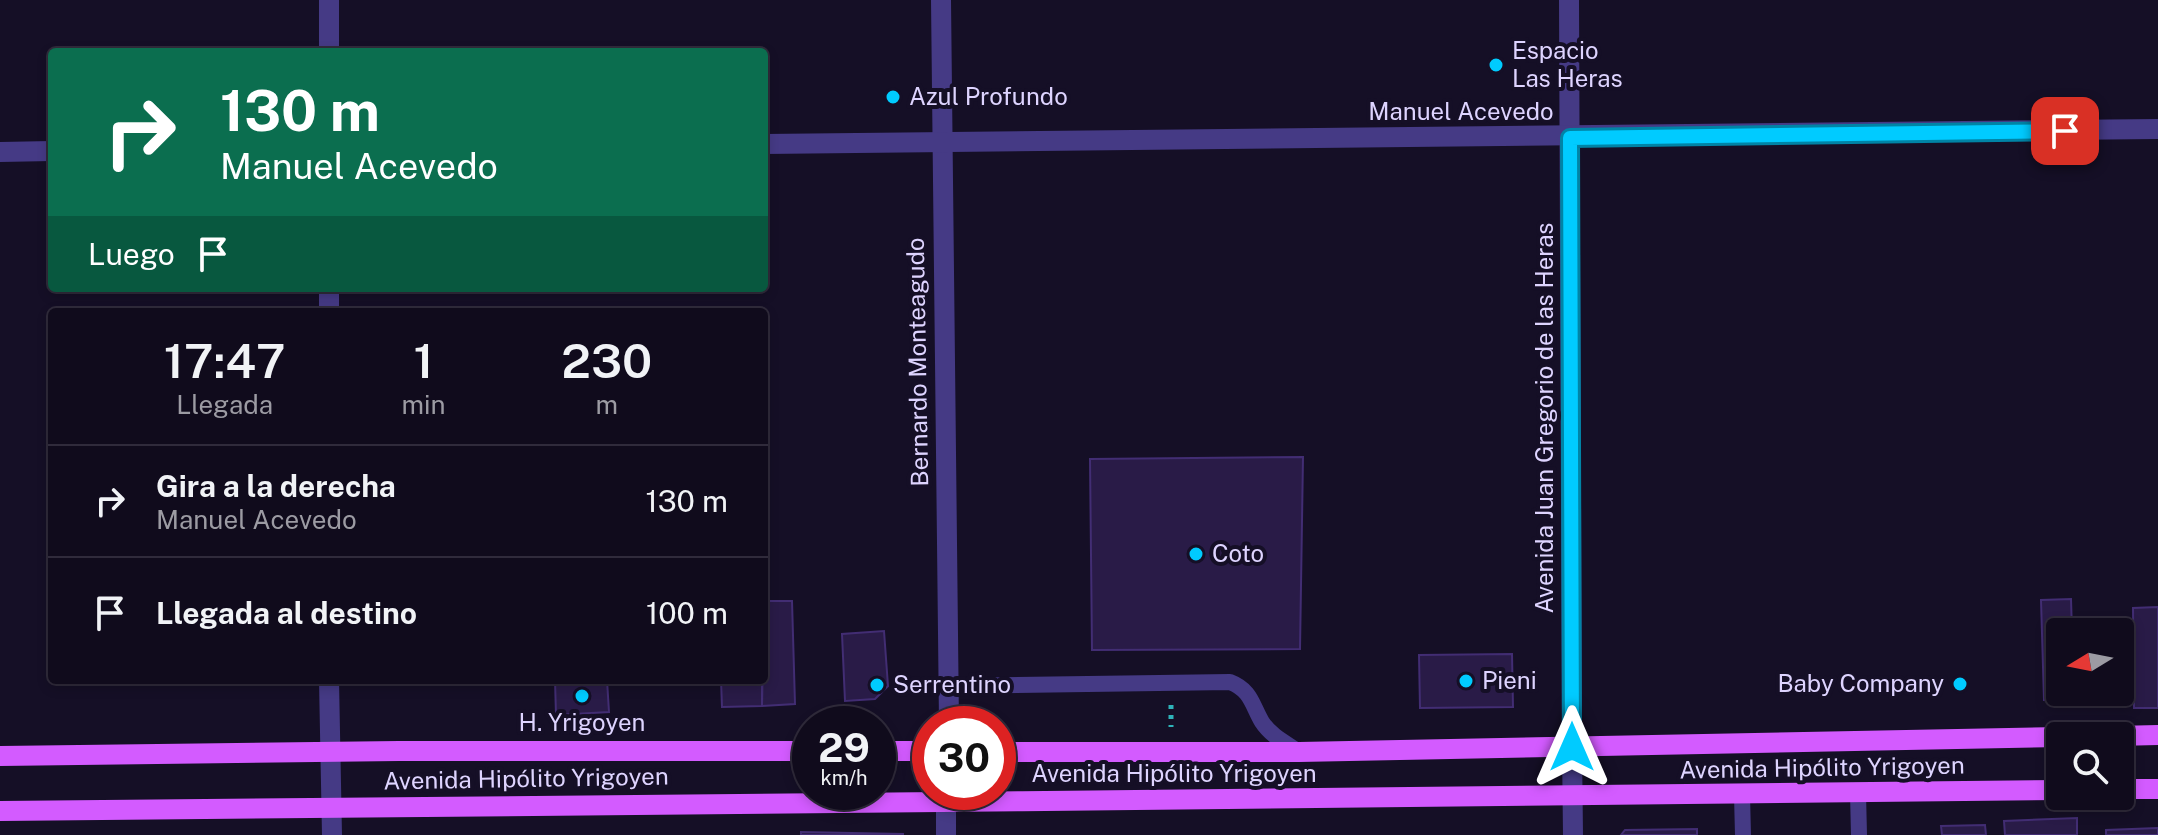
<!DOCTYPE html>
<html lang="es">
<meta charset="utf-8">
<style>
:root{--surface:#100b1c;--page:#1e1929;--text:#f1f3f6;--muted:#9c9ba3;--line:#302b3b}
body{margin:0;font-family:"Public Sans",sans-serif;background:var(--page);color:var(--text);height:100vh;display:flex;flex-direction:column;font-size:30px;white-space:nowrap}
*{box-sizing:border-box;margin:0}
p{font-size:26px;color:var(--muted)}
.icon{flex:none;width:44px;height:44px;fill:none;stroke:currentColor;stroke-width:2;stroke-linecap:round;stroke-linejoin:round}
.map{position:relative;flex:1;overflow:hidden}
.sheet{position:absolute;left:48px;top:308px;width:720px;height:376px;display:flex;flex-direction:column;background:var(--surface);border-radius:8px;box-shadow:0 4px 12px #0003,0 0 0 2px var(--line)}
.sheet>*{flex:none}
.top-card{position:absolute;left:48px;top:48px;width:720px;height:244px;border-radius:8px;box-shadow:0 4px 12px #0003,0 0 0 2px var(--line);background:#0b6e4f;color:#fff;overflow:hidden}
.needle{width:52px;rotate:260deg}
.controls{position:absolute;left:2046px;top:618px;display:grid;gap:16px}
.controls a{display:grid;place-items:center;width:88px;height:88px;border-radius:8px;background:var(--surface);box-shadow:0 4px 12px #0003,0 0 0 2px var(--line);font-size:40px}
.speed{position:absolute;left:792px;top:706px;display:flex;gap:16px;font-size:40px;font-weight:700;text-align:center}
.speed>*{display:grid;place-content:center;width:104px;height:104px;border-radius:50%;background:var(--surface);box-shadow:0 4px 12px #0003,0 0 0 2px var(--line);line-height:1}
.speed small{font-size:20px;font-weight:400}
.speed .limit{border:12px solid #d22;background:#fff;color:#111}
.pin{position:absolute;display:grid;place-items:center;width:68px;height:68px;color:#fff;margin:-34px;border-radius:16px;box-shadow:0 4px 12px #0006}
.me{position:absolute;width:88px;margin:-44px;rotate:0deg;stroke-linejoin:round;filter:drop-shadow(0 0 6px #0008)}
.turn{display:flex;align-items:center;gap:28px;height:168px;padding:0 40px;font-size:36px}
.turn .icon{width:104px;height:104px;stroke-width:2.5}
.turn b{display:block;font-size:56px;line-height:68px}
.then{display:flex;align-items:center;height:76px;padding:0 40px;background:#0003;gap:16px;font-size:30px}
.eta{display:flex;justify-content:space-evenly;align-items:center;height:136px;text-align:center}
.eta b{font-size:48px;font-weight:600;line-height:56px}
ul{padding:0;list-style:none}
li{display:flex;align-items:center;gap:24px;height:112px;padding:0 40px;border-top:2px solid var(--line)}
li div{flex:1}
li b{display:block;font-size:30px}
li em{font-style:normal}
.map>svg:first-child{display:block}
</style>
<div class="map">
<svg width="2158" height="835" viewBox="0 0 2158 835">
<rect width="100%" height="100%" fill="#150f26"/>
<g fill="#291b47" stroke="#422d73" stroke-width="2">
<path d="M1303,457L1300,649L1092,650L1090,459Z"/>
<path d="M2071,599L2072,632H2060V692H2074V699L2044,700L2041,600Z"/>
<path d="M764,601H792L795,704L762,706Z"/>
<path d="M2158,607V708H2134L2133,608Z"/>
<path d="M884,631L888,686L875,699L845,701L842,634Z"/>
<path d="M1512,654L1513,707L1420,708L1419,655Z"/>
<path d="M555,680H607L609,712L556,715Z"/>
<path d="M721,680H762V706L722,707Z"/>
<path d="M2077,818V835H2005L2004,821Z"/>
<path d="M1985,825L1986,835H1942L1941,826Z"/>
<path d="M2158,828V835H2106V830Z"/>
<path d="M1697,829V835H1621L1625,830Z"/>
<path d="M801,832L903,834V835H801Z"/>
</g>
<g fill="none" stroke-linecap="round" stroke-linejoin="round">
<path stroke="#2fb3b9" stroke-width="5" stroke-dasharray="4 6" stroke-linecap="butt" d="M1171,705V727"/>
<g stroke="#453a85" stroke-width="16">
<path d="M948,686L1230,682C1251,690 1252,705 1262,722C1271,736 1286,743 1299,752"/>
<path d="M1858,793L1859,835"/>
<path d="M1742,795L1743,835"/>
</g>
<g stroke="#453a85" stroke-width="20">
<path d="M329,0V52"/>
<path d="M941,0L949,724"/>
<path d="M1569,0L1572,747"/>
<path d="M764,144L2158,129"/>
<path d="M0,152L52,151"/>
<path d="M329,312V288"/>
<path d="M329,680L332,835"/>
<path d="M946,801V835"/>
</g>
<path stroke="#453a85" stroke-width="20" d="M1572,747L1573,835"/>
<g stroke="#d35bff" stroke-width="20">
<path d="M2116,736L2158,735"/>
<path d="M878,751H930"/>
<path d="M998,752H1299L2060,737"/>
<path d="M0,756L399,751H810"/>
<path d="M2120,789H2158"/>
<path d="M0,811C687,802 1373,801 2060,790"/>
</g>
</g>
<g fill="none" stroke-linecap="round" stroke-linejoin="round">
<defs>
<path id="route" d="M1572,747L1570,138L2065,131"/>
</defs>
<use href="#route" stroke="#0084a6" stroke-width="20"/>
<use href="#route" stroke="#00cbff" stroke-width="14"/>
</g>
<g fill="#00cbff" stroke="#150f26" stroke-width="3">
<circle cx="1496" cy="65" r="8"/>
<circle cx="893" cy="97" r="8"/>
<circle cx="1196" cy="554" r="8"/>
<circle cx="1466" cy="681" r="8"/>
<circle cx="1960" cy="684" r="8"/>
<circle cx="877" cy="685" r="8"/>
<circle cx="582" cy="696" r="8"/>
</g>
<g text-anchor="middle" stroke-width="8" stroke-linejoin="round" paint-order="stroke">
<g font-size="24" fill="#ded4ff" stroke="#150f26" text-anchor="start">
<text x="1512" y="59">Espacio<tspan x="1512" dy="28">Las Heras</tspan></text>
<text x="909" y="105">Azul Profundo</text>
<text x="1212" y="562">Coto</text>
<text x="1482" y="689">Pieni</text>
<text x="1944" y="692" text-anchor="end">Baby Company</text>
<text x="893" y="693">Serrentino</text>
<text x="582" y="731" text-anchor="middle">H. Yrigoyen</text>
</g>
<g font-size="24" fill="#ded4ff" stroke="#150f26">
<text x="1461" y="120">Manuel Acevedo</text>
<text transform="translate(918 362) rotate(-91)" y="8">Bernardo Monteagudo</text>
<text transform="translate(1545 418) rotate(-90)" y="8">Avenida Juan Gregorio de las Heras</text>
<text transform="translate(1822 768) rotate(-1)" y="8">Avenida Hipólito Yrigoyen</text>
<text x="1174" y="782">Avenida Hipólito Yrigoyen</text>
<text transform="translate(526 779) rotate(-1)" y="8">Avenida Hipólito Yrigoyen</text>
</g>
</g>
</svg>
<div class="controls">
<a><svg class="needle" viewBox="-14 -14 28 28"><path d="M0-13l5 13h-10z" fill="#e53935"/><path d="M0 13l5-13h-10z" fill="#9c9ba3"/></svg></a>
<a><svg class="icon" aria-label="search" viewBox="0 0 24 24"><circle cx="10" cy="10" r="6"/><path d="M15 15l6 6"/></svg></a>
</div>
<div class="speed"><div>29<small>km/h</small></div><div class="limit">30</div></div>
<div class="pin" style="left:2065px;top:131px;background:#d93025"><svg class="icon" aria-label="arrive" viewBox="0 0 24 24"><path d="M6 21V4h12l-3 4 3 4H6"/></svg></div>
<svg class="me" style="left:1572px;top:747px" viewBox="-20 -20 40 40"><path d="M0-17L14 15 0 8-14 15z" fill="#00cbff" stroke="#fff" stroke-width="4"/></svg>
<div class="top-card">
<div class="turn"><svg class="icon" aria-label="right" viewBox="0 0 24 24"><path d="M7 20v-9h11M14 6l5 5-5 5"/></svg><div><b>130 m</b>Manuel Acevedo</div></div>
<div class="then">Luego<svg class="icon" aria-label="arrive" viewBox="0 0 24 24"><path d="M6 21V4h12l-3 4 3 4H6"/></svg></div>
</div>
<section class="sheet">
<div class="eta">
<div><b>17:47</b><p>Llegada</p></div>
<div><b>1</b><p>min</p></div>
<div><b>230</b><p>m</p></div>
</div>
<ul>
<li><svg class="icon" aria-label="right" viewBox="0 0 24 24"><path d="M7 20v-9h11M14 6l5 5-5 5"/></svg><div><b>Gira a la derecha</b><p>Manuel Acevedo</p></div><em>130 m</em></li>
<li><svg class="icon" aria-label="arrive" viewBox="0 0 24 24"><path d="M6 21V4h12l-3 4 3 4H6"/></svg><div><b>Llegada al destino</b></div><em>100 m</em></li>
</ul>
</section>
</div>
